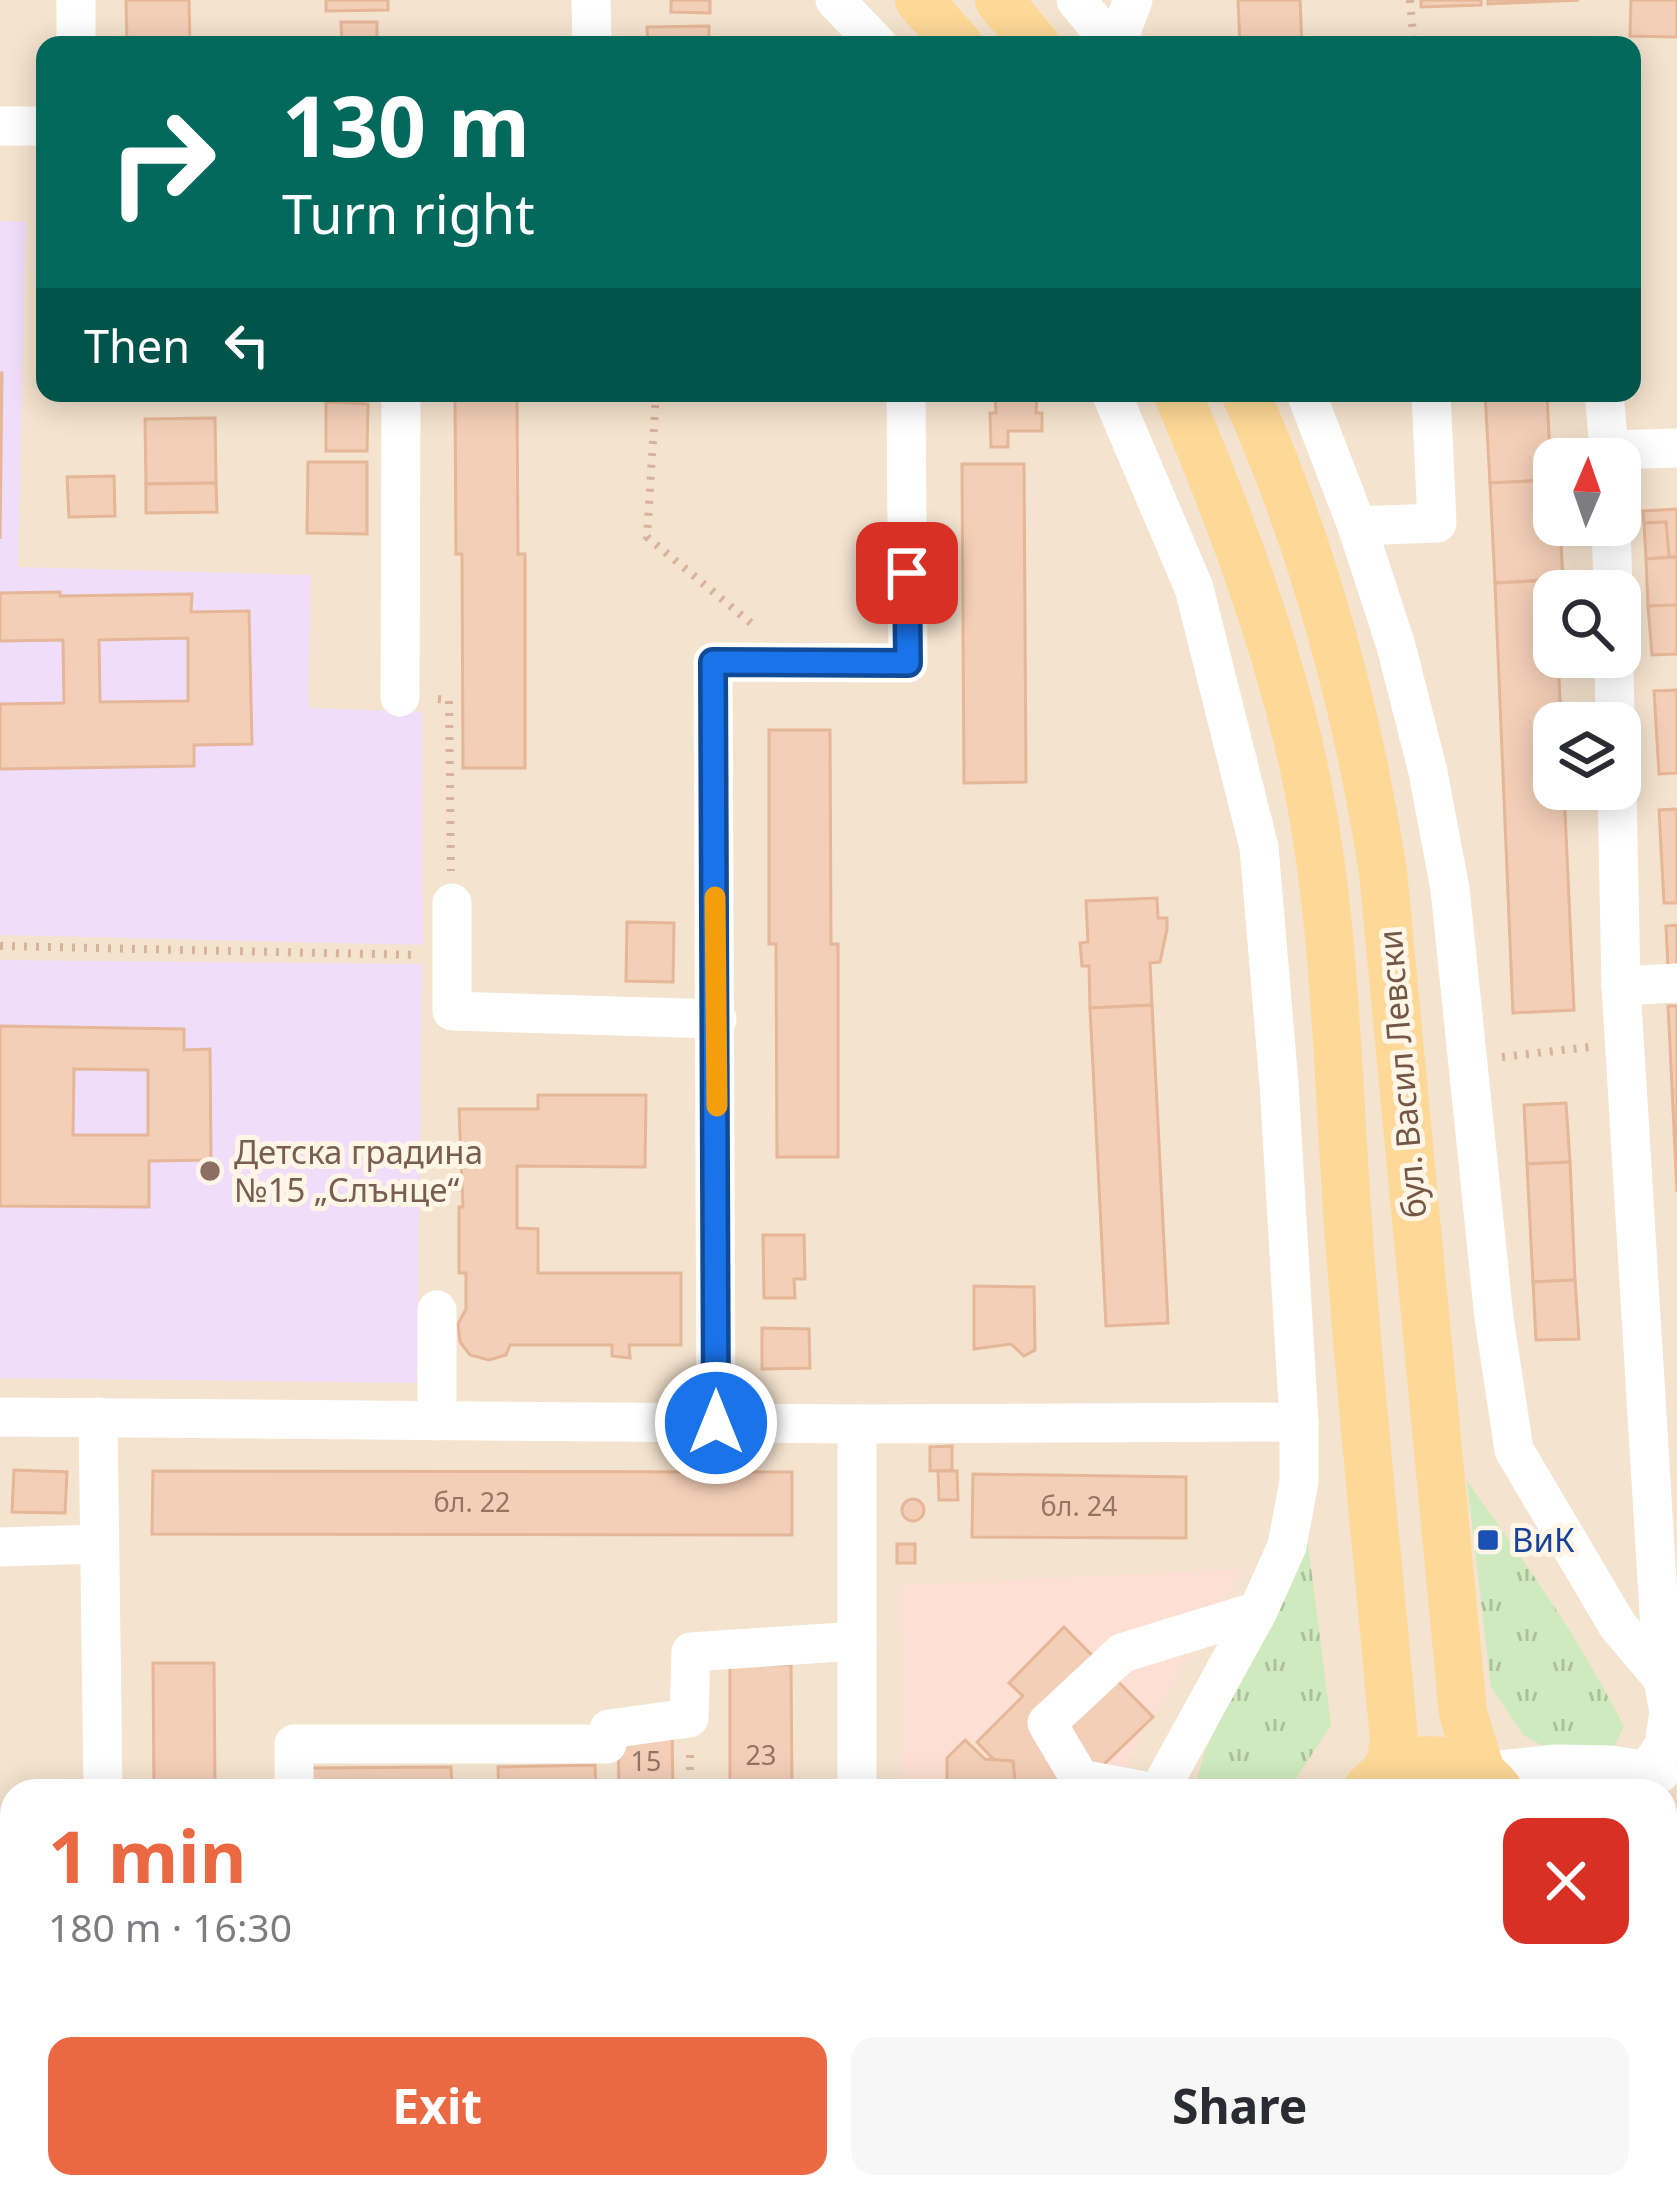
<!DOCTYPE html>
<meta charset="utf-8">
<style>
:root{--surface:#fff;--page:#f7f7f7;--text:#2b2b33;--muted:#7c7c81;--accent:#ea6942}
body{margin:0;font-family:"Noto Sans",sans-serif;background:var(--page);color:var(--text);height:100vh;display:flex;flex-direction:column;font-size:45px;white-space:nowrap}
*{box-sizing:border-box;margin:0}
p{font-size:39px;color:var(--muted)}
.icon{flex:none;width:66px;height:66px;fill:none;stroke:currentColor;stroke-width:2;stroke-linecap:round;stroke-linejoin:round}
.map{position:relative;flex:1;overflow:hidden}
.panel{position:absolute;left:0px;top:1779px;width:1677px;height:420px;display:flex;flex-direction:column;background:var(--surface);border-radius:36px 36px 0 0;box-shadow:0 6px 30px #0003}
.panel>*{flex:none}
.guide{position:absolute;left:36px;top:36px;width:1605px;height:366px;border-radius:24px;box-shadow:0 6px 30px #0003;background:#00695c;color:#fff;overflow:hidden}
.needle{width:78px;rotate:2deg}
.tools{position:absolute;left:1533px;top:438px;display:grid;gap:24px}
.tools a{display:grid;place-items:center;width:108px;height:108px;border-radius:24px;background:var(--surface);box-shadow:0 6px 30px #0003;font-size:60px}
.pin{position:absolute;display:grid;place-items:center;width:102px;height:102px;color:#fff;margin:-51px;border-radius:24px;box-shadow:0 6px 18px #0006}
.me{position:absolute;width:132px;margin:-66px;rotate:0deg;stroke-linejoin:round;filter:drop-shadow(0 0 9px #0008)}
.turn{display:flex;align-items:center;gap:42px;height:252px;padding:0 48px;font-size:54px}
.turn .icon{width:156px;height:156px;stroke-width:2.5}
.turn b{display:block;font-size:84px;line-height:102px}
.then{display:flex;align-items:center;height:114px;padding:0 48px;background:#0003;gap:24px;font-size:45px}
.round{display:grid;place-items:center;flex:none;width:126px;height:126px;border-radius:24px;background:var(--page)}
.overview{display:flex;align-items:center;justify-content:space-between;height:204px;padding:0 48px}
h1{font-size:72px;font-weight:700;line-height:90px;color:var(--accent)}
.button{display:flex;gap:24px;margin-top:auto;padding:24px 48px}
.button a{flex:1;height:138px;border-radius:24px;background:var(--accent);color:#fff;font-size:48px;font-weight:700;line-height:138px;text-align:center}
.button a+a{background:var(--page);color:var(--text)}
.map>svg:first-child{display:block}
</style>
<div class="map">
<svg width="1677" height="2199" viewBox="0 0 1677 2199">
<defs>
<pattern id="grass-tufts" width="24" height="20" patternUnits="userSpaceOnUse" patternTransform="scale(3)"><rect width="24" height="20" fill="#d0eabf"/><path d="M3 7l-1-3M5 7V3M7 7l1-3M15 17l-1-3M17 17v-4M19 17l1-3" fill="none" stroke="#adc09d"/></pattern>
</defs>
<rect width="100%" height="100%" fill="#fdf2e0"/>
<path fill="#f4e3ce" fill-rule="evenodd" d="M0,0H1677V2199H0ZM45,45H1632V393H45ZM1554,459H1620V525H1554ZM1554,591H1620V657H1554ZM1554,723H1620V789H1554ZM12,1791H1665V2187H12Z"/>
<path fill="#fde0d3" d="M1243,1569L1135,1747L1115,1791H902L903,1585Z"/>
<g fill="#efddf9">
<path d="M0,221L26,222L18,567L311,575L308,708L422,712L423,945L0,935Z"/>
<path d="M0,960L422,964L417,1383L0,1378Z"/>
</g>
<g fill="url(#grass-tufts)">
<path d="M1467,1481C1524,1561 1580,1639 1624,1727L1614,1746L1565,1759L1523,1735L1491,1687Z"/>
<path d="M1307,1536L1331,1725L1288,1791H1194L1204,1754Z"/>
</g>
<g fill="#f3cfb7" stroke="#e5b697" stroke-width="3" fill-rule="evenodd">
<path d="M126,0H189L190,45H127Z"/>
<path d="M326,0H388V10L326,11Z"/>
<path d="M671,0H710V13L671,12Z"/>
<path d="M1238,0H1300L1302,45H1240Z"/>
<path d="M1421,0H1481V5L1421,7Z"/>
<path d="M1488,0H1579L1488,4Z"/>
<path d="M1631,0H1677V37L1630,36Z"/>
<path d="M341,22H377V45H342Z"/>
<path d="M709,26V45H648L647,27Z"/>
<path d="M0,373H2L0,539Z"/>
<path d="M455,393H517L518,554H525V768H463L462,554H456Z"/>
<path d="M1485,393H1547L1551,480L1490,483Z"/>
<path d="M995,395H1037L1036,413H1042V431H1008V447H991L990,413H996Z"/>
<path d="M326,402L368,404L367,451H326Z"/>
<path d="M215,418L216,483L146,484L145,419Z"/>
<path d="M308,462H367V534L307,533Z"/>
<path d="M962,464H1024L1026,782L964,783Z"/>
<path d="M114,476L115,516L69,517L67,477Z"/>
<path d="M1551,480H1554V525H1560L1563,579L1495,583L1490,483Z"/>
<path d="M216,483L217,512L146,513V484Z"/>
<path d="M1677,509V557H1669L1666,522L1644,523L1643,511Z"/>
<path d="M1666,522L1669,557L1646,559L1644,523Z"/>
<path d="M1677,557V605L1648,606L1646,559Z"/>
<path d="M1554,580V657H1558L1561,723H1554V789H1564L1574,1010L1513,1013L1495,583Z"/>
<path d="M60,592V596L192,594L191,612L249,611L252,744L194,745V766L0,769V704L64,703L63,640L0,641V593ZM188,638V701L100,702L99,640Z"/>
<path d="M1677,605V654L1652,655L1648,606Z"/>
<path d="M1677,690V773L1659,774L1654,691Z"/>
<path d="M769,730H830L831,944H838V1157H777L776,944H769Z"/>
<path d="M1677,809V903H1664L1659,810Z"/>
<path d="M1157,898L1158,918H1167V929L1160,962L1150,963L1152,1005L1090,1008L1089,966H1082L1080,943L1088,942L1086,901Z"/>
<path d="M627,922L674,923L673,982L626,981Z"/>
<path d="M1677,925V966L1668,967L1666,926Z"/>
<path d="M1152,1005L1168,1323L1106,1326L1090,1008Z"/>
<path d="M1668,1006H1677V1192L1670,1045Z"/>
<path d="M0,1026L184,1029V1050L210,1049L211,1160L149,1161V1207L0,1206ZM74,1069L148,1070V1135H73Z"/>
<path d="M538,1095H646L645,1167L517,1166V1228L538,1229V1273H681V1345H629L630,1358L612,1356V1345H510L506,1355L489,1360L470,1355L460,1342L458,1324L466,1309V1273H459V1207H463L459,1109H538Z"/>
<path d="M1566,1103L1570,1162L1527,1164L1524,1105Z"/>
<path d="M1570,1162L1575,1280L1533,1282L1527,1164Z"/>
<path d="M763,1235H804L805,1279H794L795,1298H764Z"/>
<path d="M1575,1280L1579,1339L1536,1340L1533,1282Z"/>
<path d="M974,1286L1034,1287L1035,1350L1024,1356L1011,1344L974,1349Z"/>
<path d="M762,1328L809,1329L810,1368L762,1369Z"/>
<path d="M952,1446V1470L930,1471V1447Z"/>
<path d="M14,1470L67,1472L65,1513L12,1512Z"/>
<path d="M153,1471L792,1472V1535L152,1534Z"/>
<path d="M938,1471H957L958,1500H939Z"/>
<path d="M973,1474L1186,1477V1538L972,1537Z"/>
<circle cx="913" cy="1510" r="11"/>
<rect x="897" y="1544" width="18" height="19"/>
<path d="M1064,1627L1153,1717L1097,1771L1082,1757L1046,1791H1024L977,1742L1023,1696L1009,1683Z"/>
<path d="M153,1663H214L215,1791H154Z"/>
<path d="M730,1664L791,1665L792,1791H730Z"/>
<path d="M618,1732H672L673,1791H619Z"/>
<path d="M965,1740L985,1759L1013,1761L1016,1791H947V1758Z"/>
<path d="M595,1765L596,1791H499L498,1767Z"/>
<path d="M451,1767L452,1791H309L308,1768Z"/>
</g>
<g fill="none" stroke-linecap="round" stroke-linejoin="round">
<g stroke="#d7b39b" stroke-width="8" stroke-dasharray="3 9" stroke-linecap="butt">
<path d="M1410,0L1414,45"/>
<path d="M656,393L647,537L752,624"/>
<path d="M438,699L449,700L451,871"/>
<path d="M0,946L418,955"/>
<path d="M1502,1057L1589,1047"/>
<path d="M690,1755V1791"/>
</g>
<g stroke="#fff" stroke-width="39">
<path d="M591,0L592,45"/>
<path d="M835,0L878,45"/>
<path d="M1076,0L1113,45"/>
<path d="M76,45V0"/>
<path d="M1116,45L1133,0"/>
<path d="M0,126H45"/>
<path d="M1111,393L1194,588L1259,847L1279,1084L1299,1422V1481L1287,1546L1258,1611L1159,1791"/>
<path d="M1306,393L1357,526L1396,646L1428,772L1450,889L1494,1318L1514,1450L1618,1626L1663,1679L1669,1712L1664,1745L1646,1773L1619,1791"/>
<path d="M1604,393L1610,459"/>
<path d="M1610,450L1677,448"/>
<path d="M1611,525L1613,591"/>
<path d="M1357,526L1437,523L1431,393"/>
<path d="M1614,657L1615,723"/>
<path d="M400,697L401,393"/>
<path d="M1617,789L1621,986L1663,1679"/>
<path d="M452,903V1011L717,1019"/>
<path d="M1621,986L1677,983"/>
<path d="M437,1310V1421"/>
<path d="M0,1417L857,1424L1299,1422"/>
<path d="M98,1417L103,1791"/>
<path d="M716,1423L713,662L908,663L906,393"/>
<path d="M857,1424V1791"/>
<path d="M0,1547L99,1544"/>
<path d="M1481,1772L1555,1764L1611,1765L1660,1773"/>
<path d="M294,1791V1744H607L609,1729L689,1718L691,1652L857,1641"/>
<path d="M1144,1791L1080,1779L1047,1723L1122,1653L1258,1611"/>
<path d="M0,1978H12"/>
</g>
<g stroke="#fdd896" stroke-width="48">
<path d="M919,0L959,45"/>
<path d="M999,0L1036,45"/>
<path d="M1177,393C1228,511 1275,637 1303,763C1336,914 1337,1070 1348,1224C1360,1396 1379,1568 1394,1740L1389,1769"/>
<path d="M1245,393C1314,546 1357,707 1383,872L1463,1713L1481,1772"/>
<path d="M1368,1788C1375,1782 1383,1772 1390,1769C1423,1753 1475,1759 1498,1789"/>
<path d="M1433,2187L1434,2199"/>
<path d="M1507,2187L1508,2199"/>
</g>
</g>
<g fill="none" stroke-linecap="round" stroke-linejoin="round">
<defs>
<path id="route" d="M716,1423L713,662L908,663L907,573"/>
</defs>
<use href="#route" stroke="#114b97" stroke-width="30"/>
<use href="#route" stroke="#1a73e8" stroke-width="21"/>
<path stroke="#f59e0b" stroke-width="21" d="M715,897L717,1106"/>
</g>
<circle fill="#8d6e63" stroke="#fff6e7" stroke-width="4.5" cx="210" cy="1171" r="12"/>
<rect fill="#1a4fb4" stroke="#fff6e7" stroke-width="4.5" x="1476" y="1528" width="24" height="24" rx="6"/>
<g text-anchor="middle" stroke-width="10" stroke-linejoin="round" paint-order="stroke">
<g font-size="27" fill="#947563">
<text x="472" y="1512">бл. 22</text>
<text x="1079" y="1516">бл. 24</text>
<text x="761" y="1765">23</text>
<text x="646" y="1771">15</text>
</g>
<g font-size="33" fill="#745747" stroke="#fff6e7">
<text transform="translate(1402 1074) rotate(-95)" y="12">бул. Васил Левски</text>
</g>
<g font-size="33" fill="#785e54" stroke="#fff6e7" text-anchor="start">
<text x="234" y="1164">Детска градина<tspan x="234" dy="38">№15 „Слънце“</tspan></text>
</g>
<g font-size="33" fill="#164399" stroke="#fff6e7" text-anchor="start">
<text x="1512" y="1552">ВиК</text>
</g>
</g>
</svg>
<div class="tools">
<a><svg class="needle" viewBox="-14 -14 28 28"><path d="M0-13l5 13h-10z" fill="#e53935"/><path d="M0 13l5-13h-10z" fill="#7c7c81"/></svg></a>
<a><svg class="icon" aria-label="search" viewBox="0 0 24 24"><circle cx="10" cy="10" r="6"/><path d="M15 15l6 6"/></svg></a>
<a><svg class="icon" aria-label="layers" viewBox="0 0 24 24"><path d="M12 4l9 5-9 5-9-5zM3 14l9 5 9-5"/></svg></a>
</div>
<div class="pin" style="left:907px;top:573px;background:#d93025"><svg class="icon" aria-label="arrive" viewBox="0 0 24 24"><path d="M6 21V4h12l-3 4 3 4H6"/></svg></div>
<svg class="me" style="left:716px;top:1423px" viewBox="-20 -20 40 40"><circle r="17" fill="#1a73e8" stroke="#fff" stroke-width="3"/><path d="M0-11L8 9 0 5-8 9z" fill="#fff"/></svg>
<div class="guide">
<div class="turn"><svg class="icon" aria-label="right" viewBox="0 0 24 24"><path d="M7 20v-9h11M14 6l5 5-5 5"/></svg><div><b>130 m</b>Turn right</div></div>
<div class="then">Then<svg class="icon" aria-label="left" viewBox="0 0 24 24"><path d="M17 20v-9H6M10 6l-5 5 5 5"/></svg></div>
</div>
<section class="panel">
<div class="overview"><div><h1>1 min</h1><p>180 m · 16:30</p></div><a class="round" style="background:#d93025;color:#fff"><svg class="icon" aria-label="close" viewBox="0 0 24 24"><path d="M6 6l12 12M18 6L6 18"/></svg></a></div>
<div class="button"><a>Exit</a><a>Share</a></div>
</section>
</div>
